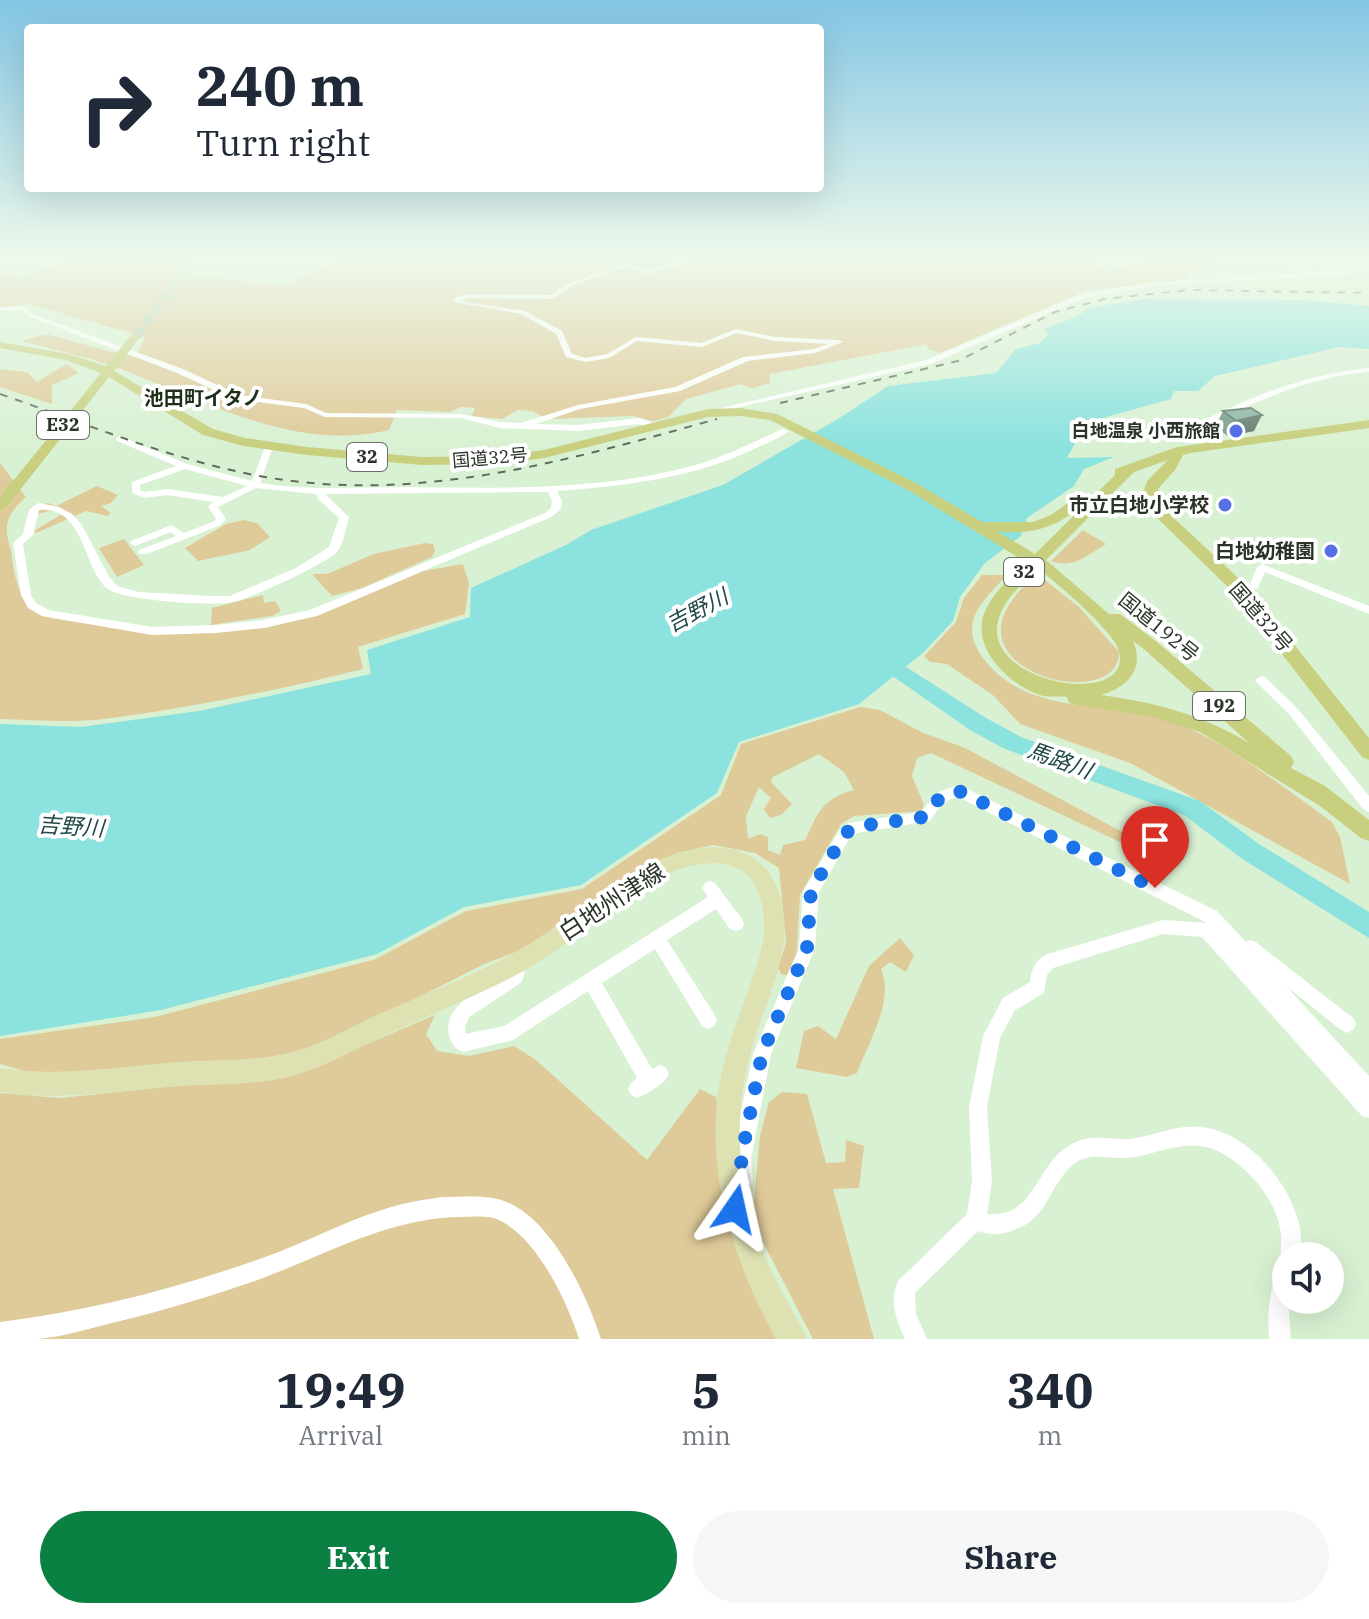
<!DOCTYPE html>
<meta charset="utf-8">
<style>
:root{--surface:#fff;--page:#f6f6f7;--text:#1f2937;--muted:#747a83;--accent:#0b8043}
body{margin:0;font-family:"IBM Plex Serif","Noto Sans JP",serif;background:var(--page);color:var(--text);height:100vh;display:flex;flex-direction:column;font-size:30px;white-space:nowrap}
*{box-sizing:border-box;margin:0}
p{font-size:26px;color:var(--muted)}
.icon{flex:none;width:44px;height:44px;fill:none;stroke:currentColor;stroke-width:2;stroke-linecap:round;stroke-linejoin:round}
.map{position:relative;height:1339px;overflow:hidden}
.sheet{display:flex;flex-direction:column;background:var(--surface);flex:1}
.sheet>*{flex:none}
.top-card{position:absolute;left:24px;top:24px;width:800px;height:168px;border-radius:8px;box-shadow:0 8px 32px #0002;background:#fff;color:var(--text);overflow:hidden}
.controls{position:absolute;left:1272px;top:1242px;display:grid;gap:16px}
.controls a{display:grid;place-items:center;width:72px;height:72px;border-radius:50%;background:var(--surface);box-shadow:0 8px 32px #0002;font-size:40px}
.pin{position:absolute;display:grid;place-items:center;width:68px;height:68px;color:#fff;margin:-82px -34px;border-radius:50% 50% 50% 0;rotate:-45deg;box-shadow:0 0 8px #0007}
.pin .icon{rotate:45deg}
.me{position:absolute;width:88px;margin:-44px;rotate:11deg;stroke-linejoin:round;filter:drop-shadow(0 0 6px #0008)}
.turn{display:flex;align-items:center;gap:28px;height:168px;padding:0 40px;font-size:36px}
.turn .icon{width:104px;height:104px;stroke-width:2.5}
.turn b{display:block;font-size:56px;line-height:68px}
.eta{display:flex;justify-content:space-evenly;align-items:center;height:136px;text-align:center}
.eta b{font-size:48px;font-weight:700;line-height:56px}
.cta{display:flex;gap:16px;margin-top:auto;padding:16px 40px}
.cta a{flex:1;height:92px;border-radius:48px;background:var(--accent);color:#fff;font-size:32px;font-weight:700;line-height:92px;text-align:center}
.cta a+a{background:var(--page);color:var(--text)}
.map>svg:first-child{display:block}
</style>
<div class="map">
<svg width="1369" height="1339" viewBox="0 0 1369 1339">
<rect width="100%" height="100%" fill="#d9f1d3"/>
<g fill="#dfca99" fill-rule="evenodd">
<path d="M78,258H188L179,273L284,286L341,258H1088L1108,271L1154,258H1215L1210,269L1187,273L1185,276L1190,281L1087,290L940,353L928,349L927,344L770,374V383L752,388L741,384L686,399L668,417L653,421L633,416L547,419L532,411L518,410L502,419L472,416L475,408L461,407L450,412L397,410L389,430C296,453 205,401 121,369C89,357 54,350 21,341L46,334L127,356L139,351L145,337L29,304L0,307V274L25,276Z"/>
<path d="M66,364L79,373L52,385V404L0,387V369L27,372L37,382Z"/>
<path d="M0,463L26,497C18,503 8,515 7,526C6,534 9,544 11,551C15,582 19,605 50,618L155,634L266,628L324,613L423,571L463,564L469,583L465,614L358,647L363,669C278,690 191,708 104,719C70,723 34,720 0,719Z"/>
<path d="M97,486L118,495L111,503L101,506L111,513L107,516L86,511L36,533L34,531L67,511H49L27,517L29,508L48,503L56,506Z"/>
<path d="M243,520L257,523L270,537L250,550L198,561L185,548L226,524Z"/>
<path d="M1083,530L1106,544C1086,556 1074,569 1051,561Z"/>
<path d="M124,539L144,565L117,577L99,548Z"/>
<path d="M425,543L433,544L435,551L432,557L362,588L332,596L312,574H327L374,554Z"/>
<path d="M982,575H1007C980,604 956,624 986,662C1034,720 1121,698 1184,726C1237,750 1284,788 1332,822L1340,837L1350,884L1130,763L1020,724L994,696L947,664L930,662L924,656L956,622L964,598Z"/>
<path d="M1040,576L1079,607L1119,652C1120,711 964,677 1009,605C1017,592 1026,582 1040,576Z"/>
<path d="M263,595L264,603L275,601L281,611L272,616L211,625L212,608Z"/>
<path d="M860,707L880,710L923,733L963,747L1141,842V852L931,753L917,758L912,776L924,805L921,811L854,816L841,824L800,895L796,965L787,975H782L778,968L786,943L779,868L755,853L713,845L677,853L648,866L519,951L484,964L331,1042L271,1060L198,1061L45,1077L0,1064V1039L155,1017L376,959L466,911L582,889L721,795L741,744ZM819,754L844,772L854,790C821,799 819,812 805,840L783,845L780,855L768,850V837L760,834L748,839L746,816L759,787L771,798L764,809L770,818L781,815L792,804L771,782L773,777Z"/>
<path d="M900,938L914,955L906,972L890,962L881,969C895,1000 868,1043 857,1073L847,1077L796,1068L804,1031L818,1026L836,1039L869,966Z"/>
<path d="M435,1015L426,1034L437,1051L469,1056L514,1046L536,1060L647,1160L700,1089L716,1097L750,1284L782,1339H0V1093L60,1098L299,1073Z"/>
<path d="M782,1092L807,1094L826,1163L845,1162L846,1140L864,1146L859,1188L833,1189L874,1339H813L763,1242L753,1209L760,1136L769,1102Z"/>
</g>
<path fill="#8be2de" d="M1144,299L1304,300L1369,306V349L1339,347L1215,376L1198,391H1174L1171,399L1103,418L1101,428L1076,441L1067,458L1114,457L1084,469L1074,486L1027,518L1021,536L985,563L960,597L953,621L924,652L859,704L739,742L717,793L581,885L464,907L377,954L161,1010L0,1036V724L81,727L199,711L371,674L367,650L470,617L471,588L566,545L591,530L723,485L838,419L888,386L996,373L1016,349L1040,343L1049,334L1044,329L1080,315L1087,308Z"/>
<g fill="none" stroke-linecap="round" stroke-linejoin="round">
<path fill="#8be2de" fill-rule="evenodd" d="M878,649L986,718L1021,737L1200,801L1259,844L1369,912V938L1241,858L1184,815L1005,749L970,730L871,661L868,656Z"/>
<path stroke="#b6cbb1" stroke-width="10" stroke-dasharray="10 5" stroke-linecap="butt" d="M136,336L194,258"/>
<g fill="#fff" fill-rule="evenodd">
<path d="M688,258H699L649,274L626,268L615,270L571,286L553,299L468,298L460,301L525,311L562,331L572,354L586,358L607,354L636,337L701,343L736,329L775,337L839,340L843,342L815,353L748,361L680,391L580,409L536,424L578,425L639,418L656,424V428L638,424L578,431L500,428L461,418L325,417L304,408L234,399L177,373L28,316L23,310L0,311V307H27L32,314L183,369L239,395L306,404L326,413L461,414L500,422L521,423L578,405L675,387L743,357L814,349L828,344L775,341L737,333L702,347L637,341L609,358L586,362L566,357L556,334L521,314L453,302L456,297L468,294L551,295L567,284L612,267L626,264L649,270Z"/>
<path d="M1282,258H1295L1285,261L1314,272L1369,269V273L1154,286L1084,298L931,364L709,414L705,412L926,360L1082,294L1154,282L1305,273L1275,261Z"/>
<path d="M1360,258H1369V262L1361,259Z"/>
<path d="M1369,368V372C1299,378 1243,408 1180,438L1173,436C1184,428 1199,422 1212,416C1263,392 1313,373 1369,368Z"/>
<path d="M782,429L789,431C780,438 767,443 756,448C695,478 625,486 557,491L562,501L561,509L551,517L317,616L263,628L216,633L152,635L42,616L28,608L21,595L13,543L23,534L29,509L39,503L59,507L72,514L82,525L108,575L117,586L138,592L210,596H230L296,568L329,547L339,518L318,499L316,494L256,488L218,507L226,519L221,525L147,554H139L138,552L139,550L176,536L171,532L135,546L130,543L131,541L172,525L184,533L215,521L216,519L208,506L214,502L167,495L144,498L132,493V482L176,466L117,441L116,439L120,436L187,464L252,481L265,447L272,445L273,447L260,483C309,491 357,487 406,487C501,488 599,491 692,466C723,457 752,443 782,429ZM185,469L247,486L223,497L167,489L145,492L140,490V485ZM548,492L552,501L551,508L545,513L310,610L263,620L216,625L152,627L49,610L36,603L31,595L23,544L33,535L39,510C87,505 83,576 111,591C130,600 212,607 233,602C250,599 325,564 337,552C344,544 346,527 349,517L325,494Z"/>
<path d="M1262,564L1369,606V614L1265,572L1258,588L1242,594L1238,593L1237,591L1250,584L1257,567Z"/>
<path d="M1261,676L1265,677L1297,708L1369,796V812L1364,810L1289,714L1257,683L1255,680Z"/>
<path d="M959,785L1217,911L1246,942L1251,940L1257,943L1353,1018L1356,1024L1353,1030L1347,1033L1341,1030L1286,986L1369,1076V1118L1362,1116L1202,937L1163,934L1053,968L1047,975L1044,993L1015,1010L1000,1038L987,1107L992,1181L987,1214C1039,1218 1033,1161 1076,1142C1093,1134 1112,1140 1130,1139C1154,1136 1178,1124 1202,1127C1247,1133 1286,1178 1298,1220C1302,1232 1301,1244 1300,1256H1286V1300H1291L1289,1312L1291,1339H1269C1267,1314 1269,1290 1279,1267L1285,1264C1278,1255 1282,1247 1281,1235C1279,1213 1267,1193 1251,1176C1239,1163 1223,1151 1206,1147C1178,1140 1149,1158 1121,1158C1105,1158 1088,1153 1074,1164C1046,1187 1050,1221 1008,1232C997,1235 989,1235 978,1231L915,1293L916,1314L927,1339H905C896,1320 889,1301 898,1281L967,1214L972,1181L969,1107L983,1036L1003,998L1030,982C1031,970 1035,959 1048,954L1163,920L1207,923L958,797C944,799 937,810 930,821L857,833L849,839L819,892L815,948L771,1054L751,1159L753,1181L750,1188L743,1191L736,1188L733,1181L731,1159L753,1054L799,948L803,891L839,831L848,823L921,812L938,792Z"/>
<path d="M710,881L715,883L742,919L744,924L742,929L736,931L730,929L716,909L667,940L714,1014L717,1020L714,1026L708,1029L702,1026L655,949L602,983L652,1069L660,1065L666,1068L669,1074C664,1085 648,1093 637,1098L631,1095L628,1089L631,1083L637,1078L588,991L513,1040L463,1052C456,1049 453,1046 450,1038C438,1006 487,985 509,971L513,956L519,953L525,956L527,961L522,982L469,1017L465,1027L466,1034L504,1026L708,897L702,888L705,883Z"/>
<path d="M442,1197C460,1197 480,1195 498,1199C549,1212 586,1293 601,1339H579C567,1301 537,1238 499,1220C489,1215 474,1217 463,1217C384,1217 316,1261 243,1285C199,1300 154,1313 108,1324C85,1330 61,1337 37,1339C25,1339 12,1339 0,1339V1322C91,1311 182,1287 268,1256C307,1242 343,1222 382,1210C402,1203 422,1200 442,1197Z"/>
</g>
<path fill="#dee2b2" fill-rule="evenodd" d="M713,847C741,848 764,858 776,885C801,942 764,1000 750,1055C742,1084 739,1115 740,1145C741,1192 755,1238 776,1280C785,1300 798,1318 807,1339H776C729,1253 699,1157 725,1059C736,1018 755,979 764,937C766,894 753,858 702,864C640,872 593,929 542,960C496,989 444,1008 395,1031C358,1047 323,1069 284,1078C242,1087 199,1083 157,1088C104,1093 53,1100 0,1092V1068C53,1076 104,1069 157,1064C199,1059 243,1063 284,1054C318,1047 348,1028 379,1014C429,992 481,973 528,945C588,909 638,852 713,847Z"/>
<path fill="#c8cf7f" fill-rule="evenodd" d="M132,334L141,336L114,371L213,429L245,438L307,447L422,457L501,456L544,450L708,409L740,408L777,414L916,483L982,522H1033L1051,515L1072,500H1082V506C1057,527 1030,536 997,531L1035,554L1115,475V469L1177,447L1369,420V428L1191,453L1183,455L1175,470L1158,489L1163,508L1248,587L1369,738V760L1362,757L1236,595L1152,513L1144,489L1148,480L1168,460L1134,472L1046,560L1109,614H1120L1157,642L1291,756L1294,762L1291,768L1325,786L1369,820V841L1361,838L1320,806L1200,732L1149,716L1076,705L1069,703L1067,697C1059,696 1050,697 1043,696C1012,687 971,650 984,614C992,593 1010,578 1026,562L906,489L770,420L740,416L708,417L544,458L501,464L422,465L307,455L244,446L203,435L109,377L5,509L0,510V497L101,373L66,360L0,348V342L68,354L106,366ZM1038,569C1055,581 1115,632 1119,651C1133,708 993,685 997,628C999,603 1021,585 1038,569ZM1133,641L1145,650L1249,743C1201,714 1157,703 1101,695C1128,687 1145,669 1133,641Z"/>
<g stroke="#5d6b5a" stroke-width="2" stroke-dasharray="8 8" stroke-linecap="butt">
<path d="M0,394C87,424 174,461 265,477C420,504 569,460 717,419"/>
<path d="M780,403L958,361L1055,312L1105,299L1188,290L1369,293"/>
</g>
</g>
<path fill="#7c9d8d" d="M1223,411L1254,431L1228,436L1215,427Z"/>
<path fill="#657f73" d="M1262,415L1254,431L1228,436L1236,421Z"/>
<path fill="#90b6a4" stroke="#657f73" stroke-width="2" d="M1251,408L1262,415L1236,421L1223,411Z"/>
<linearGradient id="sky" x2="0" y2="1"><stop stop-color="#83c6e4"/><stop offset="0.58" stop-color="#eef9eb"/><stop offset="1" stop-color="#eef9eb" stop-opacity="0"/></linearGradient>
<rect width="1369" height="446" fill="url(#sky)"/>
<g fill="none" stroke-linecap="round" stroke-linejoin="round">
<path stroke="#1a73e8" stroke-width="14" stroke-dasharray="0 25.2" d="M735,1209L744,1200L741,1159L762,1054L807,948L811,891L844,835L853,827L925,817C934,804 941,792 959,791L1155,888"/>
</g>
<g fill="#576fe5" stroke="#fff" stroke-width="3">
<circle cx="1236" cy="431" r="8"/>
<circle cx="1225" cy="505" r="8"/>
<circle cx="1331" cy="551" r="8"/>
</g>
<g text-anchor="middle" stroke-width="8" stroke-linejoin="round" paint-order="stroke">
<g fill="#fff" stroke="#697068" stroke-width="2">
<rect x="37" y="411" width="52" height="28" rx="6"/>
<rect x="347" y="443" width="40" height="28" rx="6"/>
<rect x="1004" y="558" width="40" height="28" rx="6"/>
<rect x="1193" y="692" width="52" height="28" rx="6"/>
</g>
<g font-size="18" font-weight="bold" fill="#293327">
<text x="63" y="431">E32</text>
<text x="367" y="463">32</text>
<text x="1024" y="578">32</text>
<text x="1219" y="712">192</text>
</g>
<g font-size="18" font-weight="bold" fill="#293327" stroke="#fff" text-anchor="end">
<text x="1220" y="437">白地温泉 小西旅館</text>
</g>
<g font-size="18" fill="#293327" stroke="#fff">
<text transform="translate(490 458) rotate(-5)" y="6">国道32号</text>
</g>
<g font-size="20" font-weight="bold" fill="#1e3019" stroke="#fff">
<text x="203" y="405">池田町イタノ</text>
</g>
<g font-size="20" font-weight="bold" fill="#293327" stroke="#fff" text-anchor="end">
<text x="1209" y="512">市立白地小学校</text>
<text x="1315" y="558">白地幼稚園</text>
</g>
<g font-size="20" fill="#293327" stroke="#fff">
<text transform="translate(1261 617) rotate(49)" y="7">国道32号</text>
<text transform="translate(1159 627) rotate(39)" y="7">国道192号</text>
</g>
<g font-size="22" font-style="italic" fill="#214948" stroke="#fff">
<text transform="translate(697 610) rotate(-28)" y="8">吉野川</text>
<text transform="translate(1060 760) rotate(20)" y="8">馬路川</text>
<text transform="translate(71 826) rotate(4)" y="8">吉野川</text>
</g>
<g font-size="24" fill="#293327" stroke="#fff">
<text transform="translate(612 902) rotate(-33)" y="8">白地州津線</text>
</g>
</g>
</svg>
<div class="controls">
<a><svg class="icon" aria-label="sound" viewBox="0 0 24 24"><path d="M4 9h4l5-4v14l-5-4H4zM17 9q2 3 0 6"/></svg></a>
</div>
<div class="pin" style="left:1155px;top:888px;background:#d93025"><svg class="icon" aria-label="arrive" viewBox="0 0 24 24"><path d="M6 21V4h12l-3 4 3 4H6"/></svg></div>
<svg class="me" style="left:735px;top:1209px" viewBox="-20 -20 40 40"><path d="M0-17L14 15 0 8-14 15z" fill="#1a73e8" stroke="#fff" stroke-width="4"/></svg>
<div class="top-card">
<div class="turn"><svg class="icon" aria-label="right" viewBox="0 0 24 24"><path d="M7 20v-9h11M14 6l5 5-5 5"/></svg><div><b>240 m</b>Turn right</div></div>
</div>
</div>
<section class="sheet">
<div class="eta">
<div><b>19:49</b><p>Arrival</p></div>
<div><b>5</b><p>min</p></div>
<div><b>340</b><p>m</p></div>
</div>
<div class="cta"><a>Exit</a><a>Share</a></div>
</section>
